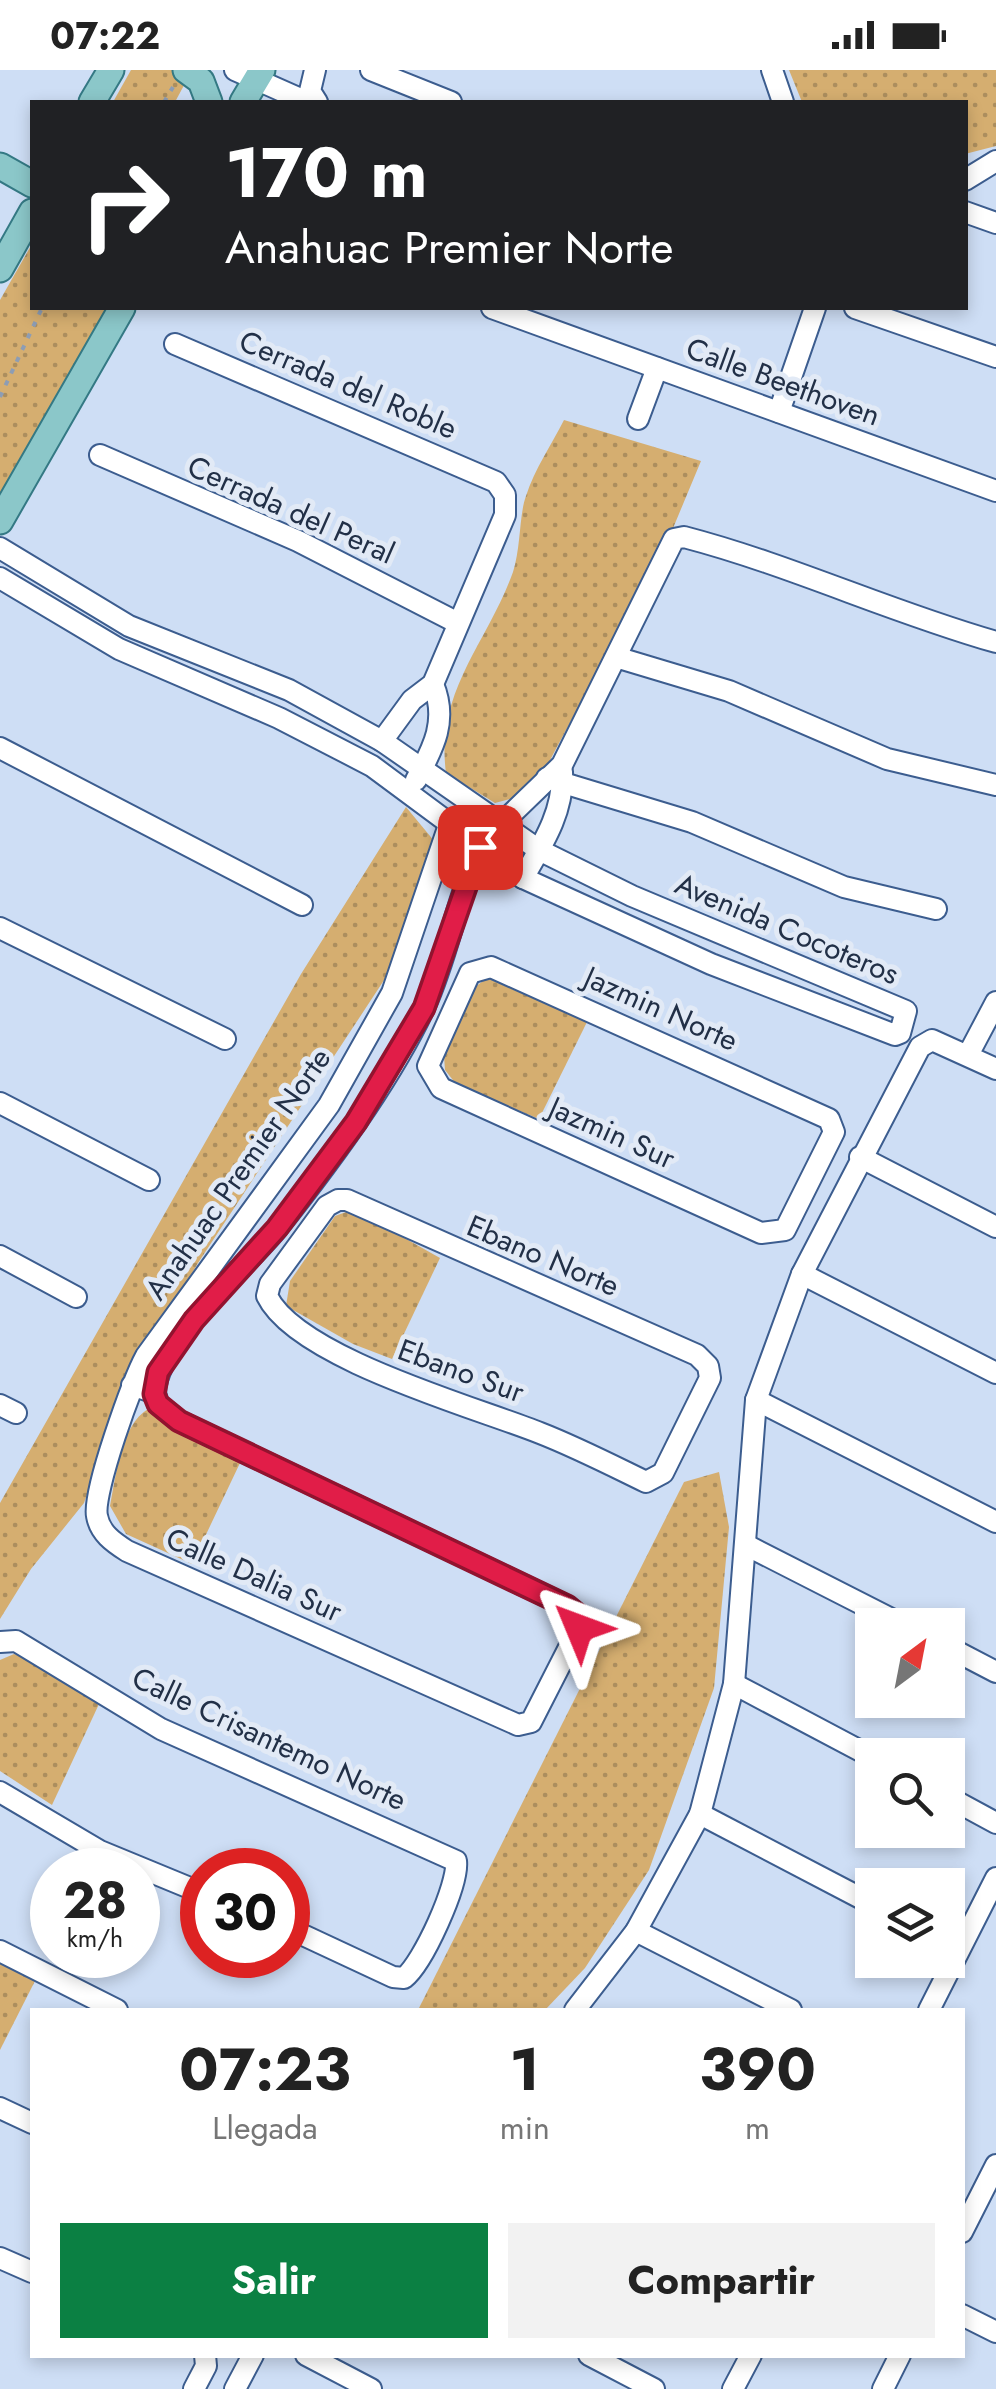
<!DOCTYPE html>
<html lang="es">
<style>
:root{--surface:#fff;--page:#f2f2f2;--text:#222;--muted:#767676;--accent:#0b8043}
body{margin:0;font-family:Jost,sans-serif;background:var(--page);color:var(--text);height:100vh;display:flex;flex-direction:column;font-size:38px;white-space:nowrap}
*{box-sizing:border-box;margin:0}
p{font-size:32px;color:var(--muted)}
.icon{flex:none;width:55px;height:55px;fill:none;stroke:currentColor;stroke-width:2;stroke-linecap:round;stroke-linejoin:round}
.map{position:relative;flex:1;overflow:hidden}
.drawer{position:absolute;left:30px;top:1938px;width:935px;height:350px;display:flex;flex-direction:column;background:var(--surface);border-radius:0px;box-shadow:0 5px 15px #0003}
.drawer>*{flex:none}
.hud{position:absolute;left:30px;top:30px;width:938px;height:210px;border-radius:0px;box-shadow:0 5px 15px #0003;background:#202124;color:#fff;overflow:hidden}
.needle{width:65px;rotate:32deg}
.controls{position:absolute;left:855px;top:1538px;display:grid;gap:20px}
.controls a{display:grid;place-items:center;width:110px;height:110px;border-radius:0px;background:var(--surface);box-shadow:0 5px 15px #0003;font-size:50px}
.speed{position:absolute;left:30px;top:1778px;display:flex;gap:20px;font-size:50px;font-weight:700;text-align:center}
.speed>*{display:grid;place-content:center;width:130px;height:130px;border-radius:50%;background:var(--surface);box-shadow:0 5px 15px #0003;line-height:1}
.speed small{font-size:25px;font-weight:400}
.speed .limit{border:15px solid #d22;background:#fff;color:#111}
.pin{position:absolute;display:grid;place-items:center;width:85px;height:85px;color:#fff;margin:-42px;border-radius:20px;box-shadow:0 5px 15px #0006}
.me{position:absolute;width:110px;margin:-55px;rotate:314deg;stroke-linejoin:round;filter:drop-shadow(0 0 8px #0008)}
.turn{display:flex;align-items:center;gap:35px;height:210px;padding:0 30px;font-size:45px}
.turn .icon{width:130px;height:130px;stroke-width:2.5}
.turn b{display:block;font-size:70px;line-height:85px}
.eta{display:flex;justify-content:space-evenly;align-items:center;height:170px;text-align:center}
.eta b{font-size:60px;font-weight:700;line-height:70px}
.primary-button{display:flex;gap:20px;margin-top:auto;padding:20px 30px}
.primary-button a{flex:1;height:115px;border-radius:0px;background:var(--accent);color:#fff;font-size:40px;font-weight:700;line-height:115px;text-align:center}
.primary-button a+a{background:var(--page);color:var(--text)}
.status{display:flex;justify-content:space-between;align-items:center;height:70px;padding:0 50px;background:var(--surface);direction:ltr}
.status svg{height:28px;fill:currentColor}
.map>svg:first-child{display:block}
</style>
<div class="status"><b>07:22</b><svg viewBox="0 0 49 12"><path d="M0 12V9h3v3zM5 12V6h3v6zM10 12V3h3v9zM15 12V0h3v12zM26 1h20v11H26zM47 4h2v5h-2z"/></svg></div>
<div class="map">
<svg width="996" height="2319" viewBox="0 0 996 2319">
<defs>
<pattern id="park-dots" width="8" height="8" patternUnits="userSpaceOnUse" patternTransform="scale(2.5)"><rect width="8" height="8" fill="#d5ae70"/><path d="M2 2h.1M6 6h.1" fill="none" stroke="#ac8e5e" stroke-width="1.8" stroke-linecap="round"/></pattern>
</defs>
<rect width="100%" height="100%" fill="#cedef5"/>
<g fill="url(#park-dots)">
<path d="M131,0H177L189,6L175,32H113Z"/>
<path d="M789,0H996V76L965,84V32H802Z"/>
<path d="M32,174V238H114L0,437V230Z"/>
<path d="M564,350L701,391L671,463L549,692L518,727L495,733L446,703C435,621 487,574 513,502C521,477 519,445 526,426C534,400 552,374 564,350Z"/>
<path d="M406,737L435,772L396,892L198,1193L122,1322L84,1433L31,1499L0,1549V1433L301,904Z"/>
<path d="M487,908L587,952L539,1049L456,1014L445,1000L444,986L475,917Z"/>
<path d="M346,1142L360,1143L440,1188L392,1289L353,1274L286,1236L290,1211L335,1146Z"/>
<path d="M148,1339L240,1393L192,1494L126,1464L110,1436C116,1406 121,1355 148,1339Z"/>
<path d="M719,1402L729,1457L714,1618L649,1800L585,1898L545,1940H418L684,1412Z"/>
<path d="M14,1584L47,1596L99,1634L52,1735L0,1701V1590Z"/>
<path d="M0,1892L35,1911L0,1980Z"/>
</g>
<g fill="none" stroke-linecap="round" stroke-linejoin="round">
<defs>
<g id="minor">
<path d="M235,0L307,32"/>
<path d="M315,0L310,21L317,32"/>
<path d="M371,0L451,32"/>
<path d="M772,0L783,32"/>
<path d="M965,110L996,91"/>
<path d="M965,142L996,153"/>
<path d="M492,238L996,421"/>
<path d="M855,238L996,287"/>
<path d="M175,274L496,412L505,425V445L433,614L412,630L382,671"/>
<path d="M779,342L815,238"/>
<path d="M638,349L657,298"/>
<path d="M100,385L298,471L456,552"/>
<path d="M0,478L129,556L289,620L382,671L539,780L632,826L906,941L900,963L895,965L711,894L523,808L372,696L279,648L119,579L0,508"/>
<path d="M619,588L729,621L887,689L996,715"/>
<path d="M0,678L302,835"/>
<path d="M547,708L692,752L844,817L936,839"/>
<path d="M416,710C434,677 448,650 433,614"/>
<path d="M501,754L562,695L674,469L684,467C791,495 890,542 996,572"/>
<path d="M523,808C542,775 564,742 562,702"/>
<path d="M0,858L225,969"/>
<path d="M491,897L829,1049L834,1062L785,1160L761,1163L441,1018L428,996L470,903Z"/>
<path d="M968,985L996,932"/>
<path d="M0,1033L149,1110"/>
<path d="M860,1087L996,1157"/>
<path d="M338,1130H347L697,1285L708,1296L710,1308L663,1403L646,1412C611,1395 576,1377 540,1363C475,1337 297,1288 267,1226L270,1214L327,1136Z"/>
<path d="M0,1186L76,1227"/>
<path d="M802,1204L996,1303"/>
<path d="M132,1315L155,1323L158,1334L179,1351L567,1536L578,1545L579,1558L531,1652L518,1655L127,1481C113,1472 100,1463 97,1446C92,1423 133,1310 146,1286L329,1035L392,923L449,755"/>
<path d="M155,1323C155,1277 245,1197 276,1160C327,1096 391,1010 425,936C448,885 457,828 480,777"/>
<path d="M756,1330L996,1452"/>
<path d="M0,1335L16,1343"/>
<path d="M746,1475L903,1555"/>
<path d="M0,1572L16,1571L161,1659L456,1791C459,1814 423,1893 404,1908L393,1907L288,1858"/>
<path d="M948,1577L996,1602"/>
<path d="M734,1614L872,1687"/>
<path d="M0,1722L100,1781L202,1823"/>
<path d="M948,1727L996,1753"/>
<path d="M700,1744L872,1834"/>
<path d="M636,1861L791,1940"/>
<path d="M0,1881L117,1940"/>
<path d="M575,1940L636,1861L700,1744L734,1614L756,1330L802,1204L920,977L932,970L996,999"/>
<path d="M929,1940L996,1808"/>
<path d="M0,2038L32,2053"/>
<path d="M962,2162L996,2095"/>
<path d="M0,2188L32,2202"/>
<path d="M962,2245L996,2262"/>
<path d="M306,2285L371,2319"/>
<path d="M589,2285L654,2319"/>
<path d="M194,2319L206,2296L205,2285"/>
<path d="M235,2319L253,2285"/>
<path d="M733,2319L751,2285"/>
<path d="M883,2319L900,2285"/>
</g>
<g id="major">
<path d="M186,0L201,11L209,32"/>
<path d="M92,32L111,0"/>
<path d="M243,32L262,0"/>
<path d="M0,96L32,114"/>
<path d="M0,199L32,142"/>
<path d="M0,451L122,238"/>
</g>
</defs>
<use href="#minor" stroke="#3c5d8f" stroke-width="24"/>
<use href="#major" stroke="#347984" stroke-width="29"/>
<g stroke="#8d9db4" stroke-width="4" stroke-dasharray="5 8" stroke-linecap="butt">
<path d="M164,32L173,17"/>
<path d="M0,327L42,238"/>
</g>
<use href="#minor" stroke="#fff" stroke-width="20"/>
<use href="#major" stroke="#8bc7c9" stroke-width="25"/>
</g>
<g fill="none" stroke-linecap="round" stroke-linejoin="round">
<defs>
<path id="route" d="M480,777L424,938L356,1052L277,1158L194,1250L158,1302L154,1324L158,1334L179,1351L567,1536L578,1545L579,1558"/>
</defs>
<use href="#route" stroke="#92132f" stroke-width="25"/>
<use href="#route" stroke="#e11d48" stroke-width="18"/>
</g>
<g text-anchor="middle" stroke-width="10" stroke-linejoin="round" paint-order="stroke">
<g font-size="30" fill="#223047" stroke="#e2eaf6">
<text transform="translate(783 312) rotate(20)" y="10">Calle Beethoven</text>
<text transform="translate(348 315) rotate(23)" y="10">Cerrada del Roble</text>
<text transform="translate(291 440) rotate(24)" y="10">Cerrada del Peral</text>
<text transform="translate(787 859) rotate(23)" y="10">Avenida Cocoteros</text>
<text transform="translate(661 939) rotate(24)" y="10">Jazmin Norte</text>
<text transform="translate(612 1063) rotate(24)" y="10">Jazmin Sur</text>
<text transform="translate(238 1104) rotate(-55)" y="10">Anahuac Premier Norte</text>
<text transform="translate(543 1186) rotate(23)" y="10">Ebano Norte</text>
<text transform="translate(461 1301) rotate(20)" y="10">Ebano Sur</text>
<text transform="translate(254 1505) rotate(24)" y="10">Calle Dalia Sur</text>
<text transform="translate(269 1669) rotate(25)" y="10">Calle Crisantemo Norte</text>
</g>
</g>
</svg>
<div class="controls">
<a><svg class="needle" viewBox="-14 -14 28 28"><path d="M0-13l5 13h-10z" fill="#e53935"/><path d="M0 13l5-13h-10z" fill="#767676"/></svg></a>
<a><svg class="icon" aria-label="search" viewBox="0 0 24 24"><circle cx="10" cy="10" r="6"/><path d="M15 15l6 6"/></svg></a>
<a><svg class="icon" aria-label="layers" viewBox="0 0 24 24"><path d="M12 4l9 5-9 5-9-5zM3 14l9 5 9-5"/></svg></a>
</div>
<div class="speed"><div>28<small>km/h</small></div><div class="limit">30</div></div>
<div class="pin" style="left:480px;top:777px;background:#d93025"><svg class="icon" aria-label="arrive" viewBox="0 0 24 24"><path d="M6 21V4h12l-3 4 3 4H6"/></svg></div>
<svg class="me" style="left:579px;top:1558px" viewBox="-20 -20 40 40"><path d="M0-17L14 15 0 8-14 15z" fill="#e11d48" stroke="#fff" stroke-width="4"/></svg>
<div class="hud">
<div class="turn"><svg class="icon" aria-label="right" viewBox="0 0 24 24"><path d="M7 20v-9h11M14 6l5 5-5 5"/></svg><div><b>170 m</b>Anahuac Premier Norte</div></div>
</div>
<section class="drawer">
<div class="eta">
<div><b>07:23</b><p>Llegada</p></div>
<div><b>1</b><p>min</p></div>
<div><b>390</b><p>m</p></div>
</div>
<div class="primary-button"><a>Salir</a><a>Compartir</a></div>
</section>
</div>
